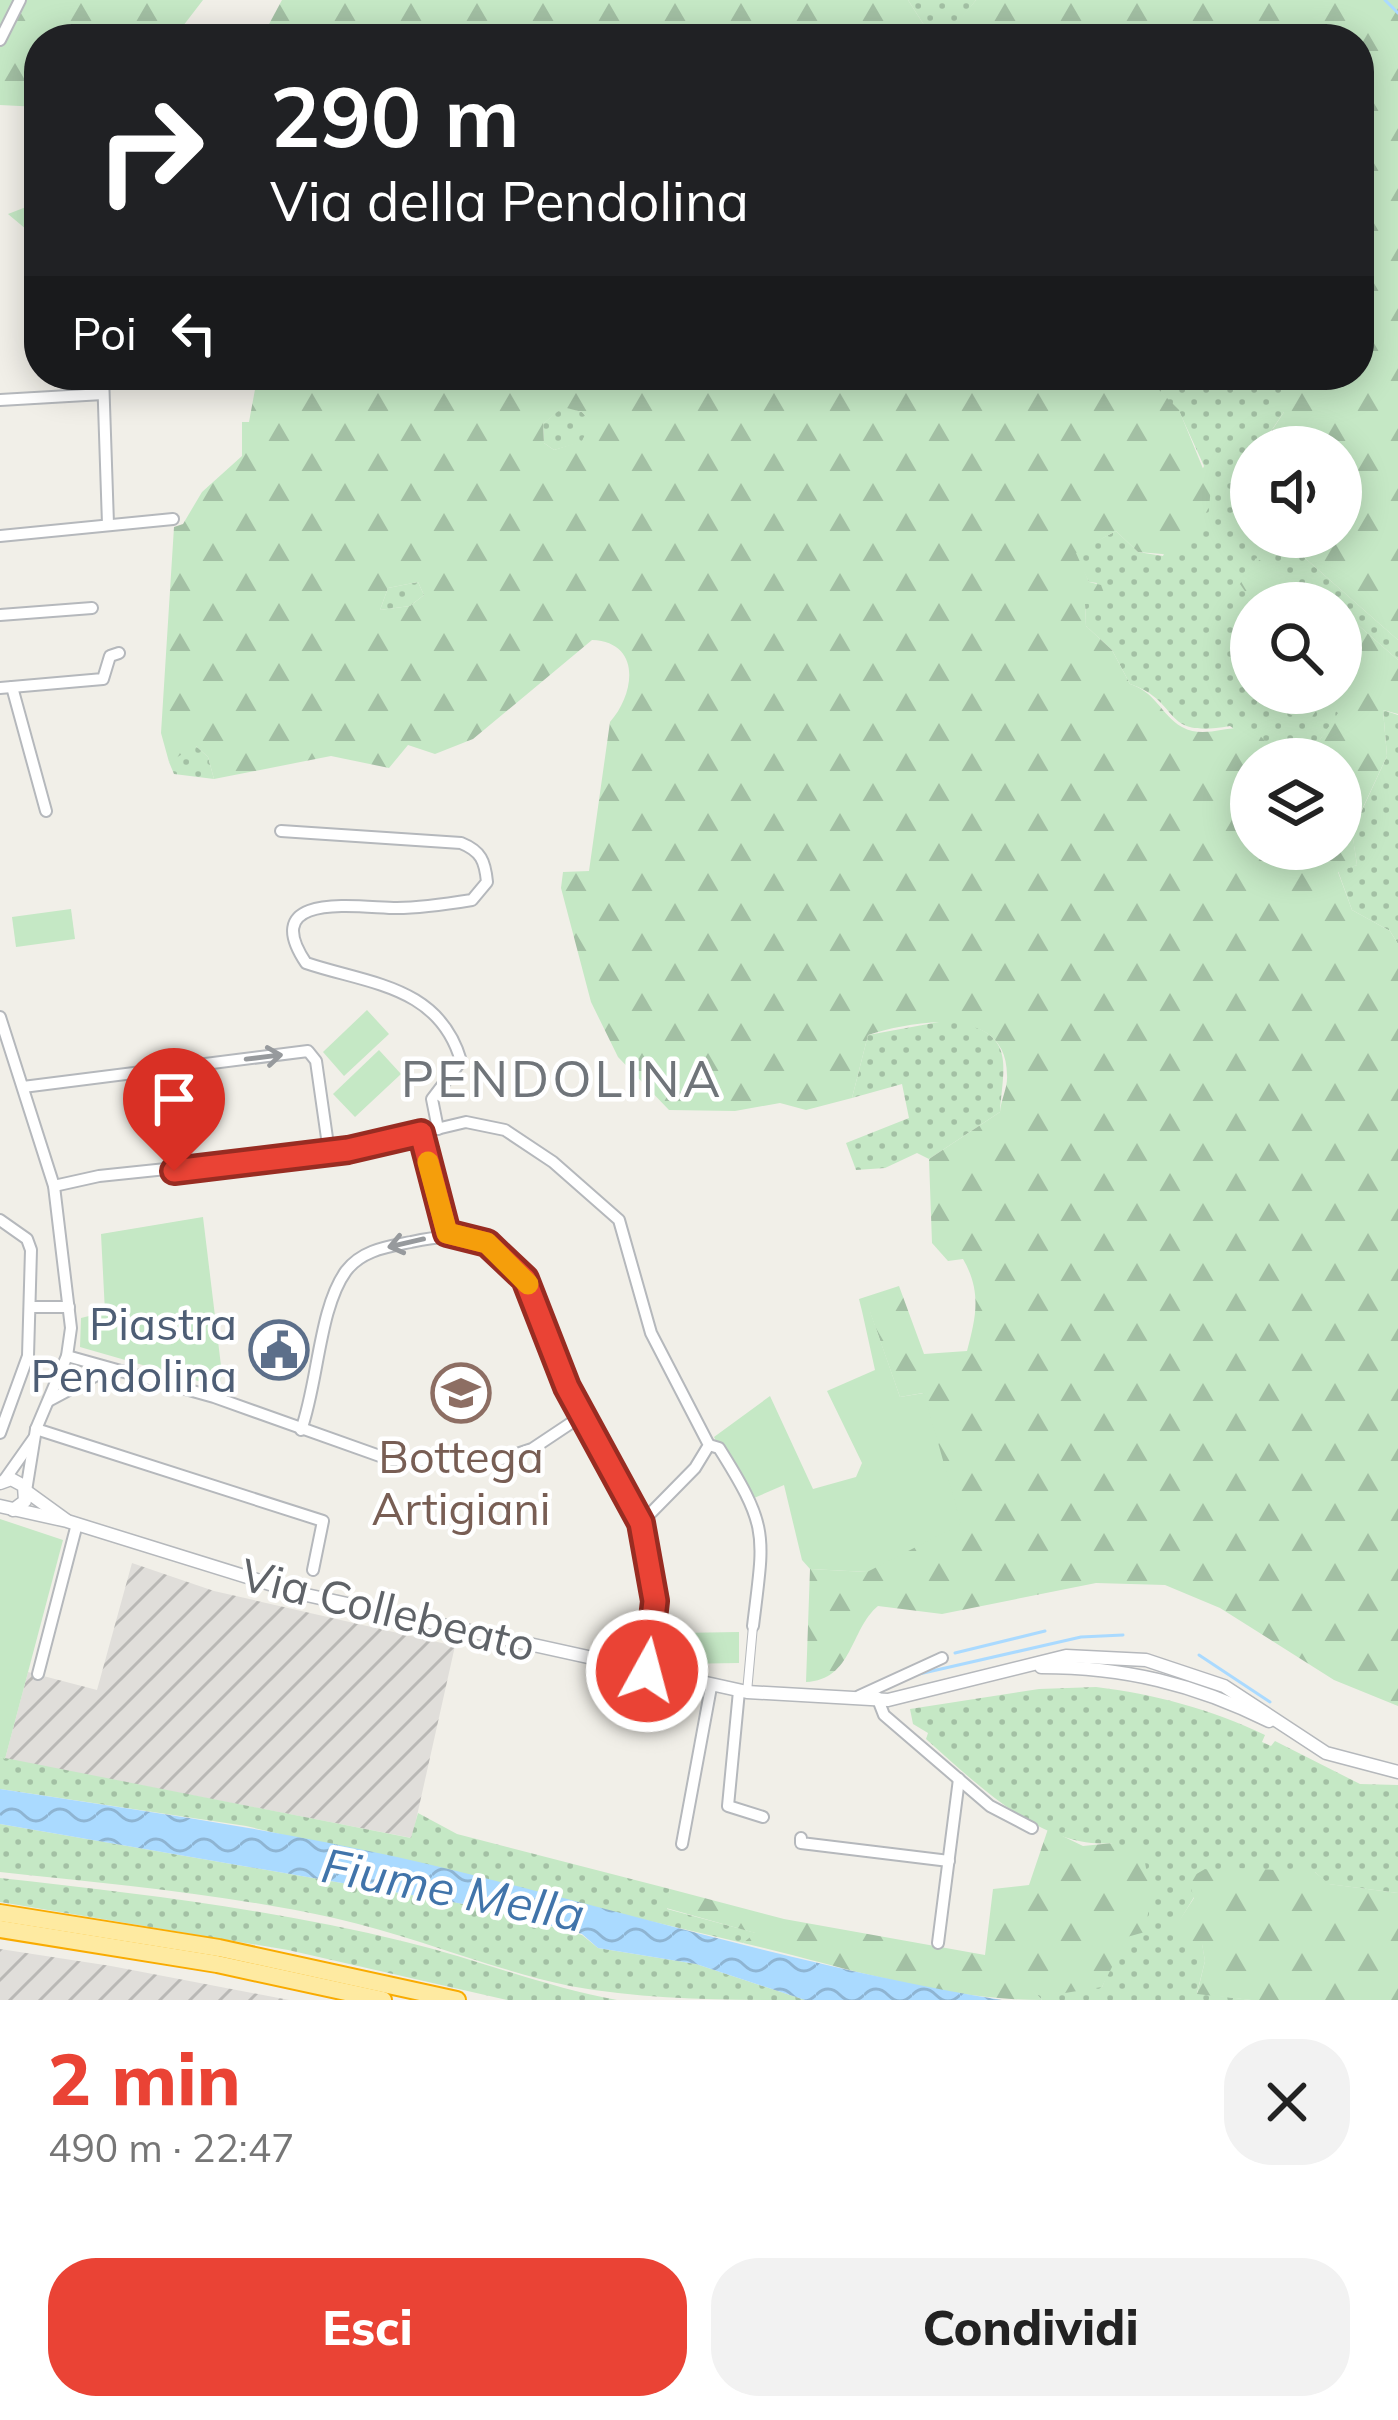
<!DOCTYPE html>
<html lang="it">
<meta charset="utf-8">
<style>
:root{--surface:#fff;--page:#f2f2f2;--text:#222;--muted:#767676;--accent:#ea4335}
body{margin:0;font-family:Mulish,sans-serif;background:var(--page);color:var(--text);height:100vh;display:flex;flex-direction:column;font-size:45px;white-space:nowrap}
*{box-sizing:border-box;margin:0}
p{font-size:39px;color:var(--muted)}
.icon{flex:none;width:66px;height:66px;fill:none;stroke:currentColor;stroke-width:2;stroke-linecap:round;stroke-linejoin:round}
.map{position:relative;height:2000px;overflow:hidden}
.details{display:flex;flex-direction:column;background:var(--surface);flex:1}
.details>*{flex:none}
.guide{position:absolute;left:24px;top:24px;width:1350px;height:366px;border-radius:48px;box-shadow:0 6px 30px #0003;background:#202124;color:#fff;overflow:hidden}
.fabs{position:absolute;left:1230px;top:426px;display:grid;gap:24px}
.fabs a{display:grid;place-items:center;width:132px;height:132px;border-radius:50%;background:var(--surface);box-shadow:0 6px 30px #0003;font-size:60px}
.pin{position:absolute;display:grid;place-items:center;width:102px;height:102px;color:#fff;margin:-123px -51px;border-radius:50% 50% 50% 0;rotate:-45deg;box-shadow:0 0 12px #0007}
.pin .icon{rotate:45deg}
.me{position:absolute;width:132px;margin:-66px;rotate:7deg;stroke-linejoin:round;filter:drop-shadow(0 0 9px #0008)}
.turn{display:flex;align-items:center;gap:42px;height:252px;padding:0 48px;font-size:54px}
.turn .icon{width:156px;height:156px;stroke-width:2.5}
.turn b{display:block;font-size:84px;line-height:102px}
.then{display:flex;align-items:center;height:114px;padding:0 48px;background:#0003;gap:24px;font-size:45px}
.round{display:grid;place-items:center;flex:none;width:126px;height:126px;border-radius:48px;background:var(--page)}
.headline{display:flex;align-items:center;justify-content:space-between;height:204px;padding:0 48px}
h1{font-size:72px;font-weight:800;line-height:90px;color:var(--accent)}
.button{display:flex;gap:24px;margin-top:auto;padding:24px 48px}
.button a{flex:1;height:138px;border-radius:48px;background:var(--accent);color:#fff;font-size:48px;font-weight:800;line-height:138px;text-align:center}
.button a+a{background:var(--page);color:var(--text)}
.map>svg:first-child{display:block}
</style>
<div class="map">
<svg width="1398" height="2000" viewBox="0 0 1398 2000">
<defs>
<pattern id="industrial-furrows" width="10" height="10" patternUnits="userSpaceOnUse" patternTransform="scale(3)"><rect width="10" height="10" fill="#e0deda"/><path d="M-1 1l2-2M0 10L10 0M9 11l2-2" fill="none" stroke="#b9b8b5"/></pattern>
<pattern id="grass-dots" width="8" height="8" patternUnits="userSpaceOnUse" patternTransform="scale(3)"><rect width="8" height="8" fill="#c5e8c5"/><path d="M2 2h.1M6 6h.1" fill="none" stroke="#a3c0a4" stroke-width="1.8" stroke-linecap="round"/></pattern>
<pattern id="forest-firs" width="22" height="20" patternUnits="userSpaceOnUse" patternTransform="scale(3)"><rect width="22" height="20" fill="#c5e8c5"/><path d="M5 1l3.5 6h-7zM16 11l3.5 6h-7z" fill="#a3c0a4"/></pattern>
<pattern id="water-waves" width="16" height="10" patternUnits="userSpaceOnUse" patternTransform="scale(3)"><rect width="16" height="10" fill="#aadaff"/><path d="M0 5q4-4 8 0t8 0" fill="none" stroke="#8eb4d2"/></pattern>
</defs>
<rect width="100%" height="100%" fill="#f1efe8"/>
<g fill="url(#industrial-furrows)">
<path d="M132,1563L214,1591L455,1646L412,1838L5,1759L28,1672L97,1690Z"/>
<path d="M0,1949L111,1966L289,2000H0Z"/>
</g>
<g fill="url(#grass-dots)">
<path d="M908,0H976L962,18L971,39H933Z"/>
<path d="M1144,375H1284V412L1260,447H1251V537H1281L1398,640V660L1341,610V603H1329L1256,559L1241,584L1253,603L1251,693H1278L1284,711L1329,700L1339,714L1319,741L1316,759H1275L1230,726C1159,739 1183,702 1130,684L1112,650L1086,626L1085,604L1097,583L1089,582L1074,553L1116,531L1138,552L1163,556L1204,466L1179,411Z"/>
<path d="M563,406L582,412L592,422L582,442L554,450L544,443L543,424Z"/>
<path d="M418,582L424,595L410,606L380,610L388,588Z"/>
<path d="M1383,710L1398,715V944L1390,931L1352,910L1338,871L1357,865L1352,832L1387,756Z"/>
<path d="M188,746H196L208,757L214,779L174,774L169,762Z"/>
<path d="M950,1020C1016,1032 1004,1062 1000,1112L929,1159L917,1153L885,1168L856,1170L846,1143L909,1118L902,1084L852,1098L868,1035Z"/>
<path d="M1096,1687C1154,1694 1211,1709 1265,1735L1262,1742L1271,1746L1275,1741L1360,1784L1398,1785V1893L1328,1884L1315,1872L1194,1897L1176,1927L1202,1943L1205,1961L1197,1993L1251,2000H1042L1028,1986L1102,1987L1110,1968L1113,1843C1042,1850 976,1783 926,1739L928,1733L913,1724L910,1709L1039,1689Z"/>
<path d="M0,1757L411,1838L418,1813L457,1834L670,1889L667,1909L756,1933L743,1943L246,1826L0,1789Z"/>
<path d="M0,1824L475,1906L582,1935L598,1948L696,1964L805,2000C726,2000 647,2000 570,1986C490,1969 414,1936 334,1918C224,1894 112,1884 0,1872Z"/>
<path d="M0,1878C136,1893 273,1909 406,1942C477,1959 545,1987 617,2000H507L288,1950L0,1902Z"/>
</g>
<g fill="url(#forest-firs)" fill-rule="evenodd">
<path d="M0,0H203L173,39H39V107L0,105Z"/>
<path d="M282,0H908L933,39H261Z"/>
<path d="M976,0H1398V640L1281,537H1341V447H1261L1284,412V375H1359V39H971L961,18Z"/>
<path d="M268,375H1144L1179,410L1211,488L1209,507L1192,539L1174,555L1138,552L1116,531L1076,553L1089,582L1101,585L1104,593L1099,603L1085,604L1086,626L1112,650L1130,684C1156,692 1161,715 1182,727C1216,746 1251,701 1275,759H1251V849H1341V759H1316L1319,741L1338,713L1324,700L1311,718L1302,721L1284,711L1278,693H1341V610L1398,660V714L1383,710L1387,756L1352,831L1357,865L1338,872L1352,910L1390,931L1398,944V1706L1334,1680L1220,1608L1165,1585L1096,1583L942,1614L878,1606C850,1629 853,1680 806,1682L810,1569L867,1572L923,1393L900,1397L870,1312L862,1311L859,1299L899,1286L924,1354L967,1351C976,1317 982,1292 963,1259L948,1261L932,1243L929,1159L1000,1112C1001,1099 1008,1087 1007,1075C1007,1003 911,1021 868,1035L852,1098L806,1110L780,1103L735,1111L669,1110L618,1057L591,1002L561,888L563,872L589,871L610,722C635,694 642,642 592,640L473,739L435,754L408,745L389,768L331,756L214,779L208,757L196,746L169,762L161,733L174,527L183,524L202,492L242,456V422H249L256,384ZM563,407L582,412L591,422L582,441L554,450L544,443L543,424ZM418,582L424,595L410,606L380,610L388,588Z"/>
<path d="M1256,558L1329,603H1253L1240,584Z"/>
<path d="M1048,1829L1083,1846L1113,1843L1143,1852L1151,1895L1145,1932L1127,1937L1102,1987L1065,1993L1030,1987L1042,2000C939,2000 843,1966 743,1943L755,1933L666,1908L670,1889L784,1919L985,1955L993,1889L1029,1885Z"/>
<path d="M1237,1868L1315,1872L1329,1884L1398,1893V2000H1251L1197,1994L1205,1961L1202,1944L1182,1941L1175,1927L1194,1898L1188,1879L1205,1869L1226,1874Z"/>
</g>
<g fill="#c5e8c5">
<path d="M39,202V240L8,214Z"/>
<path d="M71,909L75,939L16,947L12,917Z"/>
<path d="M367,1010L389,1034L344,1076L323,1052Z"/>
<path d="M379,1050L401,1074L355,1117L333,1094Z"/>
<path d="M203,1217L222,1374L219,1387L80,1347L81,1318L105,1312L101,1234Z"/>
<path d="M862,1311H870L900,1397L924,1393L961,1524L867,1572L810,1569L802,1560L784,1485L747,1501L714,1437L770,1396L813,1489L856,1477L862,1463L827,1391L875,1370Z"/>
<path d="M0,1519L63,1540L5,1759L0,1757Z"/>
<path d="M739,1632V1663L677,1664V1633Z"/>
</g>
<path fill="url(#water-waves)" d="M0,1789C133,1809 265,1828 397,1857C599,1903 797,1967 1002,2000H805L696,1964L598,1948L582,1934L475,1906L0,1824Z"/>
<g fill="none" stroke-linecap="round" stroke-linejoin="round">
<g stroke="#aadaff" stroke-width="3">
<path d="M1385,0L1398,13"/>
<path d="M955,1653L1045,1631"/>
<path d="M1199,1655L1270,1702"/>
<path d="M919,1674L1081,1637L1123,1635"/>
</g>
<defs>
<path id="pedestrian" d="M747,1692L753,1626"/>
<g id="minor">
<path d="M0,40L20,0"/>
<path d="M103,375L108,524"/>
<path d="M0,400L103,394"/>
<path d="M0,536L173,519"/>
<path d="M0,615L92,608"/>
<path d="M12,687L46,811"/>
<path d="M0,688L103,679L110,656L119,653"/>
<path d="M281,831L461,843C481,851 485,861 487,882L472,900C447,904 422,908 397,908C360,908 257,890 306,963C368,984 439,985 461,1061L432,1099L438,1129"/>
<path d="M0,1017L54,1186L71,1328L67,1356L36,1429L26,1491"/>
<path d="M23,1087L308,1051L316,1061L329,1152"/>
<path d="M420,1133L447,1233"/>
<path d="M54,1186L99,1176L348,1150L466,1122L505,1130L553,1162L619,1220L651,1333L709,1445L695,1468L641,1523"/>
<path d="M0,1220L27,1239L31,1250L28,1356L0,1433"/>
<path d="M30,1307H69"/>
<path d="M67,1356L214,1397L391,1460L496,1461L532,1449L583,1415"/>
<path d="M50,1400L108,1369"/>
<path d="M36,1429L323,1521L313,1570"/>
<path d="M301,1430C318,1384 319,1308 346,1271C362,1250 387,1247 411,1242C531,1214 528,1309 568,1388C627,1508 667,1527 647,1671"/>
<path d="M709,1445L719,1448C770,1529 764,1534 753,1626"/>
<path d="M5,1479L34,1438"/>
<path d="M38,1674L77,1524"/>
<path d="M739,1691L728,1806L763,1817"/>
<path d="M859,1696L942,1658"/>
<path d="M877,1697L884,1715L990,1806L1032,1828"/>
<path d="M801,1838V1843L949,1861"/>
<path d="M682,1844L711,1687"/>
<path d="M938,1943L959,1779"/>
</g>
<g id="tertiary">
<path d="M0,1483L11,1479L24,1486L25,1501L13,1510"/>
<path d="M26,1491L66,1520"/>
<path d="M0,1506L67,1521L302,1594L747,1692L888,1700L1066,1656L1146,1660L1224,1686L1326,1753L1398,1772"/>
<path d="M1041,1667C1124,1667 1195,1684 1269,1721"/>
</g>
<g id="trunk">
<path d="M0,1913L219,1948L457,2000"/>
<path d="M0,1929L217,1964L383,2000"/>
</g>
</defs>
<use href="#pedestrian" stroke="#b5b8bc" stroke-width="10"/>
<use href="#minor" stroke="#b5b8bc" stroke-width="14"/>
<use href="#tertiary" stroke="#b5b8bc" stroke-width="15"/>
<use href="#trunk" stroke="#f9ab00" stroke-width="20"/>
<use href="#pedestrian" stroke="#fff" stroke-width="8"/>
<use href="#minor" stroke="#fff" stroke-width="10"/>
<use href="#tertiary" stroke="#fff" stroke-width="12"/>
<use href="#trunk" stroke="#feeaa1" stroke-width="16"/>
</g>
<defs><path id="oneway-shaft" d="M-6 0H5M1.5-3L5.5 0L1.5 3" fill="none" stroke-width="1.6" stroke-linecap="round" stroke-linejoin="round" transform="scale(3)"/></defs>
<g stroke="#979a9d">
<use href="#oneway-shaft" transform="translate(264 1057) rotate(-7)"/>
<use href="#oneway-shaft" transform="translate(406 1243) rotate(167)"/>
</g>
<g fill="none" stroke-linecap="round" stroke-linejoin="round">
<defs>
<path id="route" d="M174,1171L348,1150L421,1133L447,1233L487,1243L525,1279L567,1387L641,1523L655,1601L647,1671"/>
</defs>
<use href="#route" stroke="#982c22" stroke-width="30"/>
<use href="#route" stroke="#ea4335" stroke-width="21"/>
<path stroke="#f59e0b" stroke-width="21" d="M428,1162L447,1233L487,1243L528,1284"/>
</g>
<defs>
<symbol id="civic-ring" viewBox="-11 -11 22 22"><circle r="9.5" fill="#fff" stroke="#5c6f8a" stroke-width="1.5"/><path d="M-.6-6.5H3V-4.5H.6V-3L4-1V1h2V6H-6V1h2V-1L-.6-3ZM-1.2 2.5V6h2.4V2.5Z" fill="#5c6f8a"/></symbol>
<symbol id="school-ring" viewBox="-11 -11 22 22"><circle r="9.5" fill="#fff" stroke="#8d6e63" stroke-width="1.5"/><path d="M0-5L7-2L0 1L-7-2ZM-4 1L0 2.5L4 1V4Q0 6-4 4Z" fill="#8d6e63"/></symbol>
</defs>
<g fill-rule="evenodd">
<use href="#civic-ring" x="246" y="1317" width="66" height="66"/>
<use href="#school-ring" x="428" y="1360" width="66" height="66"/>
</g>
<g text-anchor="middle" stroke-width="9" stroke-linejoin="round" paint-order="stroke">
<g font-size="45" fill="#4e5e75" stroke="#fff" text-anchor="end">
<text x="237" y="1340">Piastra<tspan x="237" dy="52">Pendolina</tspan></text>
</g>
<g font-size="45" fill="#785e54" stroke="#fff">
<text x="461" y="1473">Bottega<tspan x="461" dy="52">Artigiani</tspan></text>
</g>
<g font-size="45" fill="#5f6368" stroke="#fff">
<text transform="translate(388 1610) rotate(14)" y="16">Via Collebeato</text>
</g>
<g font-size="48" font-style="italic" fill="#4174aa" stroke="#fff">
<text transform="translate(453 1890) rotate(11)" y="17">Fiume Mella</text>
</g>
<g font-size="51" letter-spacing="3" fill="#70757a" stroke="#fff">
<text x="562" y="1097">PENDOLINA</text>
</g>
</g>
</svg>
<div class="fabs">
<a><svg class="icon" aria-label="sound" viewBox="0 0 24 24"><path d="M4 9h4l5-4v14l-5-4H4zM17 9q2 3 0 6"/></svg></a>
<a><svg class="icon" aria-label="search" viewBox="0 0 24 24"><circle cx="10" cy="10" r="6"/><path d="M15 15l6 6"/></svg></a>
<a><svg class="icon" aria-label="layers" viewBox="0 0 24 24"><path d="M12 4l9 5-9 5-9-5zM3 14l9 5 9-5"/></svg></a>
</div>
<div class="pin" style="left:174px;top:1171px;background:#d93025"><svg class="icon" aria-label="arrive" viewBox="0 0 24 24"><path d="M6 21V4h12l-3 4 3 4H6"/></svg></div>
<svg class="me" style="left:647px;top:1671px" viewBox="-20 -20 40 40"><circle r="17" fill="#ea4335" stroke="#fff" stroke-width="3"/><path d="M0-11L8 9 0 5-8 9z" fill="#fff"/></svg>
<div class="guide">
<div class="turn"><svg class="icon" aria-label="right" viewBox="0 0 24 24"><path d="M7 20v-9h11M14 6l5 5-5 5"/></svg><div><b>290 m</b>Via della Pendolina</div></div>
<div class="then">Poi<svg class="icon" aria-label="left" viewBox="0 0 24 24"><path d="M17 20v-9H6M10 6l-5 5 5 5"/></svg></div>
</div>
</div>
<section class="details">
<div class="headline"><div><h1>2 min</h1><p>490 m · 22:47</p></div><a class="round"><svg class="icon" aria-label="close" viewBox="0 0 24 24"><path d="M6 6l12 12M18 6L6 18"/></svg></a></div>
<div class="button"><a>Esci</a><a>Condividi</a></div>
</section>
